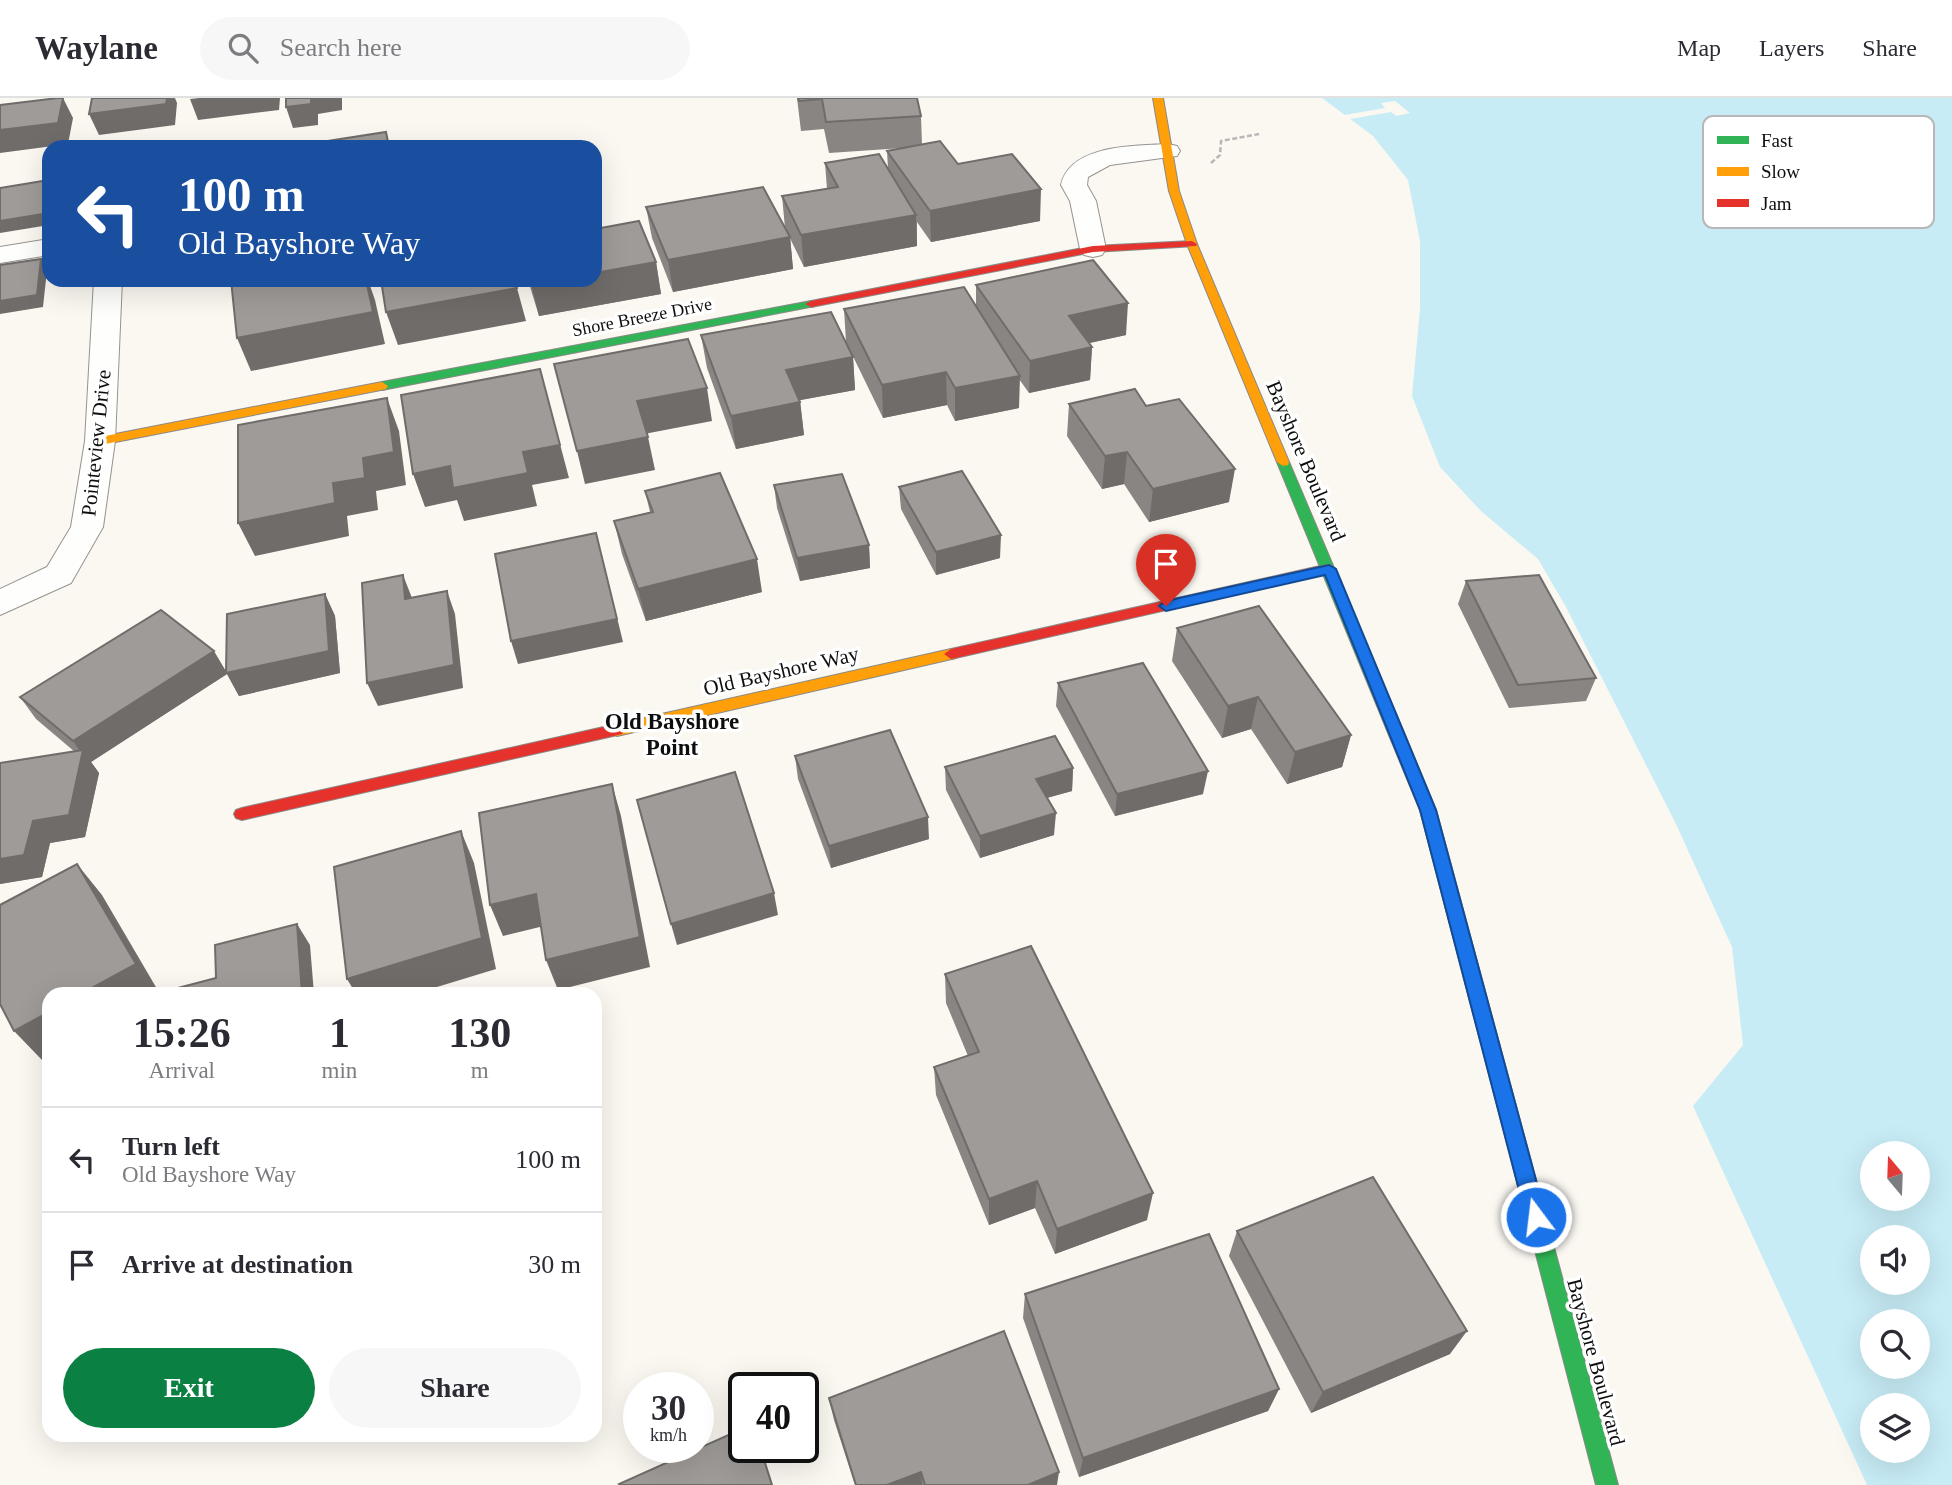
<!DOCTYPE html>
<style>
:root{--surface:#fff;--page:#f7f7f7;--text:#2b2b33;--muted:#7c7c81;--line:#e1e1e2;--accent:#0b8043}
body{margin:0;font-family:"Times New Roman",serif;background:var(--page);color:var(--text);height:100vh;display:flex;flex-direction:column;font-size:26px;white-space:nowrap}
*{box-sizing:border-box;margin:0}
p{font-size:23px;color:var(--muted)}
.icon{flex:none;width:38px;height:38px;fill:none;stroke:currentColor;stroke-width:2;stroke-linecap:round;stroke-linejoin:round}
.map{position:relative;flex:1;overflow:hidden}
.side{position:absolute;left:42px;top:889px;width:560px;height:455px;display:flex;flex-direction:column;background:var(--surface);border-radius:21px;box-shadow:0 7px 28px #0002}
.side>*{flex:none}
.top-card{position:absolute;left:42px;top:42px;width:560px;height:147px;border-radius:21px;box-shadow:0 7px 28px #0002;background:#1a4fa0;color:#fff;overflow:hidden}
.needle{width:46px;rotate:341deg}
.fabs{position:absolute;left:1860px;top:1043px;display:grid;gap:14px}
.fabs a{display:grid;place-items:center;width:70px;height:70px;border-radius:50%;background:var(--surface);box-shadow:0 7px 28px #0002;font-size:35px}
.speed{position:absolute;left:623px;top:1274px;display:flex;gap:14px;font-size:35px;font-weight:700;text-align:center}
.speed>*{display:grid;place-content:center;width:91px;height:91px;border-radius:50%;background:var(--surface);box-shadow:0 7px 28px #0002;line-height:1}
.speed small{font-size:18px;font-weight:400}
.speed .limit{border:4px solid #111;border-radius:10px;background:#fff;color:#111}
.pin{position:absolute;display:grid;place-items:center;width:60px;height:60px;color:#fff;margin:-72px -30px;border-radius:50% 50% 50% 0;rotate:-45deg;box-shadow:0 0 7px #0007}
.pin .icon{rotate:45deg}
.me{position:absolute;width:77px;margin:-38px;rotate:345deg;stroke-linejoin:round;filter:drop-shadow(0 0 5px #0008)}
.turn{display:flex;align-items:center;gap:24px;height:147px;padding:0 21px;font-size:32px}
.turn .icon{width:91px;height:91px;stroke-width:2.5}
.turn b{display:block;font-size:49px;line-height:60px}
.eta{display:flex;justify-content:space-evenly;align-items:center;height:119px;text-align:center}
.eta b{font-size:42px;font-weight:600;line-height:49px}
.cta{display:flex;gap:14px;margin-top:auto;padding:14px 21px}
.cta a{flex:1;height:80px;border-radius:42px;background:var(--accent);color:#fff;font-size:28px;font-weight:600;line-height:80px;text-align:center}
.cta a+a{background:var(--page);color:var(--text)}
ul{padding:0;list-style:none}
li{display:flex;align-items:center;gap:21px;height:105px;padding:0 21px;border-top:2px solid var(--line)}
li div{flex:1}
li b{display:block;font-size:26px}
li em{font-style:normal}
header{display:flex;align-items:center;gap:42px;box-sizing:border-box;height:98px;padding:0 35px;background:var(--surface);border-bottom:2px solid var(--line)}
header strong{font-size:33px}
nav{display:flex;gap:38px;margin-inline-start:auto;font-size:24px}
.search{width:490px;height:63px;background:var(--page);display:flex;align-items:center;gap:18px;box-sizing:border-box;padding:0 24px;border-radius:38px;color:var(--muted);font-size:26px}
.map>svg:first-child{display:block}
</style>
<header>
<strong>Waylane</strong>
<div class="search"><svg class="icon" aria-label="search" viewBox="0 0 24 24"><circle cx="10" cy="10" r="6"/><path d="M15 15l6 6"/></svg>Search here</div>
<nav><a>Map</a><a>Layers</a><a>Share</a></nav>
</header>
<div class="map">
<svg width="1952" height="1387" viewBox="0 0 1952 1387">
<rect width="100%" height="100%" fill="#fbf8f2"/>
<path fill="#c7ecf6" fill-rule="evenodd" d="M1322,0H1952V1387H1867L1693,1008L1743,947L1732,849L1676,726L1566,509L1538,461L1481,413L1440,369L1412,298L1420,211V143L1408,82L1373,38ZM1872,1055H1918V1101H1872ZM1872,1139H1918V1185H1872ZM1872,1223H1918V1269H1872ZM1872,1307H1918V1353H1872Z"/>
<path fill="#fbf8f2" d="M1395,3L1410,15L1396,18L1391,14L1344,22L1339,18L1385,10L1381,5Z"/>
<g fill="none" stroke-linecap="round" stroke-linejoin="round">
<defs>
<g id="street">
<path d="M1168,46L1177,48L1180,53L1177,58L1110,67L1088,79L1087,87L1096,103L1106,151L1102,157L1093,159L1084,157L1080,151L1070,103L1061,87C1070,46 1135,48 1168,46Z"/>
<path d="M49,141V157L0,165V149Z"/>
<path d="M94,182H122L115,343L103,429L71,485L0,517V491L47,469L71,429L85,343Z"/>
</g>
<g id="fast">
<path d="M811,203L817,206L815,208L382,292L376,288L382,284Z"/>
<path d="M1283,360L1289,364L1405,637L1402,641L1397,643L1389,637L1277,364Z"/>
<path d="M1490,937L1496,939L1499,945L1618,1387H1596L1481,945L1484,939Z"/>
</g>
<g id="slow">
<path d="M1153,0H1163L1179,93L1197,146L1289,364L1288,367L1283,368L1277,364L1187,146L1169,93Z"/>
<path d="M382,284L388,288L386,291L100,347L94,343L100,339Z"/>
<path d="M951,551L956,552L958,556L956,560L617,638L609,632L617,626Z"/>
</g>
<g id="jam">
<path d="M1192,143L1197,146L1196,148L1093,154L811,209L805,206L811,203L1093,148Z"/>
<path d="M1329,466L1336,471L1334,474L951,561L944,556L951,551Z"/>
<path d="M617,626L625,632L622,636L242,722L236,720L234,716L236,712L242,710Z"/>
<path d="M1397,631L1405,637L1436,712L1499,945L1496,951L1490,953L1484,951L1481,945L1420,712L1389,637Z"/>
</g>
</defs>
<use href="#street" stroke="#959391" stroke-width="2"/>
<use href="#fast" stroke="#8b8a87" stroke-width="2"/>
<use href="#slow" stroke="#8b8a87" stroke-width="2"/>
<use href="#jam" stroke="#8b8a87" stroke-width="2"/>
<path stroke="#b8b7b6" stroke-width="2.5" stroke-dasharray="5 2.5" stroke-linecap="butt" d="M1211,65L1220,57L1221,43L1259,36"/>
<use href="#street" fill="#fefefd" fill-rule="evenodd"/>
<use href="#fast" fill="#30b455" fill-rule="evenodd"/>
<use href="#slow" fill="#ff9f0a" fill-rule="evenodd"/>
<use href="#jam" fill="#e5322d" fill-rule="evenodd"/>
</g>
<g fill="#888583">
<path d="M797,0H917L921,18L922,46L958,66L1040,123L931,144L917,124V148L804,169L785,130L782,98L827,91L825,65L888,71L887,53L903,50L829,55L824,31L801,33Z"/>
<path d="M646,109L790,139L793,171L673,194L652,140Z"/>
<path d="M656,164L661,196L539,218L528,182H595Z"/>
<path d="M976,187L1126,237L1089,245L1092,249L1090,282L1029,295L1019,281V310L955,323L947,307L883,320L846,244L844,211L976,208Z"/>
<path d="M701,237L853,259L855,292L800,302L804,337L736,351L707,270Z"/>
<path d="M1069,306L1146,308L1229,404L1149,424L1124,386L1102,391L1067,338Z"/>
<path d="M774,387L869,447L870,470L800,483L777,410Z"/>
<path d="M899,389L1000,460L936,477L901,411Z"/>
<path d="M645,393L762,494L646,523L622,456L614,423L650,414Z"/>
<path d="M1466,483L1596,580L1586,603L1509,610L1458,506Z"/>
<path d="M325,496L335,518L340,575L239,598L227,576L91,664L99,675L85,739L50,745L42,779L0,786L75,654L36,621L20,599L226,574Z"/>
<path d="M1177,530L1351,637L1342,669L1287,686L1251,631L1222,640L1172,563Z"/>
<path d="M1058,585L1203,696L1115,718L1056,608Z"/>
<path d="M795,658L929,741L831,770L798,681Z"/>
<path d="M945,669L1073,670L1072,693L1047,700L1054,737L980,760L946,692Z"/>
<path d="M945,876L1147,1122L1055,1156L1035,1110L989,1127L936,997L934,969L968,958L946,905Z"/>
<path d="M1237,1133L1450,1256L1311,1315L1229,1158Z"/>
<path d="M1025,1196L1279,1291L1268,1313L1079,1379L1023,1220Z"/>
<path d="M829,1300L1057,1387H855L834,1322Z"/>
</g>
<g fill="#6f6c6a">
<path d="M63,0L73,20L68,46L0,55V32Z"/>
<path d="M167,0H175L177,5L175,27L99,37L89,16Z"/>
<path d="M199,0H280L279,12L198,22L190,1Z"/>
<path d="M311,0H342V12L318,16V27L293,30L286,9Z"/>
<path d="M1041,91L1040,123L931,144L930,113Z"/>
<path d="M49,115V127L0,135V123Z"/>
<path d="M916,117L917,148L804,169L801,137Z"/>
<path d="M790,139L793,171L673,194L668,162Z"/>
<path d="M41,161L47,172L43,209L0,216V203Z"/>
<path d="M656,164L661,196L539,218L531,186L555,182H595V175Z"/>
<path d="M366,182H368L375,202L385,246L251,273L237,240Z"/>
<path d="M517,190L526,223L398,247L386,214Z"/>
<path d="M1128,205L1126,237L1067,250L1069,218Z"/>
<path d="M1092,249L1090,282L1029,295L1030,263Z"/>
<path d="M853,259L855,292L790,304L786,272Z"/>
<path d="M540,271L569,380L532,387L537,408L464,423L457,402L425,409L413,376L523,354Z"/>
<path d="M946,274L947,307L883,320L882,287Z"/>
<path d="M1020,278L1019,310L955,323V290Z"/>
<path d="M707,290L712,323L644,336L637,303Z"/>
<path d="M387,300L399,333L406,387L376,393L378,412L347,418L349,438L255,458L238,425L333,385L363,360Z"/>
<path d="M800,304L804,337L736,351L731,318Z"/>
<path d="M648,339L655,372L585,386L577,353Z"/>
<path d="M1127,354L1124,386L1102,391L1105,358Z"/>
<path d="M1235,371L1229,404L1149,424L1153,391Z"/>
<path d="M1001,437L1000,460L936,477V454Z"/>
<path d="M869,447L870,470L800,483L797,460Z"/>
<path d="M602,458L623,544L518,566L511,543Z"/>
<path d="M757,461L762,494L646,523L638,491Z"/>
<path d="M403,477L412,500L405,501Z"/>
<path d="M447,493L455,516L463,590L378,608L367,585Z"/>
<path d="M325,496L335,518L340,575L239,598L227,576L91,664L99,675L85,739L50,745L42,779L0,786V761L33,723L82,656L73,643L214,553L227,575Z"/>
<path d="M1258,599L1251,631L1222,640L1228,608Z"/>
<path d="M1351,637L1342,669L1287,686L1295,654Z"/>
<path d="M1073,670L1072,693L1035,703L1036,681Z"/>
<path d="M1208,673L1203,696L1115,718L1117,696Z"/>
<path d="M612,686L621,718L650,869L558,892L546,862Z"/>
<path d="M1056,715L1054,737L980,760V738Z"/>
<path d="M928,719L929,741L831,770L829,748Z"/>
<path d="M461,733L474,765L496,871L414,896H356L347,881Z"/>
<path d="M77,766L102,797L160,896H81Z"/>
<path d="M774,795L778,817L677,847L671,826Z"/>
<path d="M536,796L548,827L503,838L490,807Z"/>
<path d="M297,826L310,847L314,896H302Z"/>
<path d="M49,914V958L42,962L14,933Z"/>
<path d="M1037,1083L1035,1110L989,1127V1101Z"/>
<path d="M1153,1095L1147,1122L1055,1156L1057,1131Z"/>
<path d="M1467,1233L1450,1256L1311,1315L1323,1294Z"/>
<path d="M1279,1291L1268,1313L1079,1379L1083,1360Z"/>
<path d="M921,1374L922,1387H887Z"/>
<path d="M1059,1374L1057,1387H1028Z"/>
</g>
<g fill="#9e9b98" stroke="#6f6c6a" stroke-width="2">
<path d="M58,0H63L58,25L0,32V7Z"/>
<path d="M92,0H167L166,6L89,16Z"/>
<path d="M286,0H311V6L286,9Z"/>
<path d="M798,0H917L921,18L826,24L822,1L799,3Z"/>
<path d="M386,34L389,49H289Z"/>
<path d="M940,43L958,66L1012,56L1041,91L930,113L887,53Z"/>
<path d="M879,56L916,117L801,137L782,98L838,89L825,65Z"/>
<path d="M49,82V115L0,123V90Z"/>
<path d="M763,89L790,139L668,162L646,109Z"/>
<path d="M639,123L656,164L595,175V131Z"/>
<path d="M41,161L37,197L0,203V167Z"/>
<path d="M1093,162L1128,205L1069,218L1092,249L1030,263L976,187Z"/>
<path d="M231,182H366L373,214L237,240Z"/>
<path d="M381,182H515L517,190L386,214Z"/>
<path d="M529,182H555L531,186Z"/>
<path d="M964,189L1020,278L955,290L946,274L882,287L844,211Z"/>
<path d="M831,214L853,259L786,272L800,304L731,318L701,237Z"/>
<path d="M688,241L707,290L637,303L648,339L577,353L554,266Z"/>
<path d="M540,271L560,347L523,354L528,375L453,390L450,368L413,376L401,297Z"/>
<path d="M1135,291L1146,308L1179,301L1235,371L1153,391L1127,354L1105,358L1069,306Z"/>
<path d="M387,300L394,354L363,360L365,380L333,385L335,405L238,425V327Z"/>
<path d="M962,373L1001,437L936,454L899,389Z"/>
<path d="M720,375L757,461L638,491L614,423L653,414L645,393Z"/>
<path d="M842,376L869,447L797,460L774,387Z"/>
<path d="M596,435L617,521L511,543L495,456Z"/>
<path d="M403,477L405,501L447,493L454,567L367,585L362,485Z"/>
<path d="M1539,477L1596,580L1518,587L1466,483Z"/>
<path d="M325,496L329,553L226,575L227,516Z"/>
<path d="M1259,508L1351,637L1295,654L1258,599L1228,608L1177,530Z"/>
<path d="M161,512L214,553L73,643L20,599Z"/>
<path d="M1143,565L1208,673L1117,696L1058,585Z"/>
<path d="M890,632L928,719L829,748L795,658Z"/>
<path d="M1055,638L1073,670L1036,681L1056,715L980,738L945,669Z"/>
<path d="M83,652L69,717L33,723L24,757L0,761V665Z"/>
<path d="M735,674L774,795L671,826L637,702Z"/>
<path d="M612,686L640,839L546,862L536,796L490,807L479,715Z"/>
<path d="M461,733L482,840L347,881L334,769Z"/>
<path d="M77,766L136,866L81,896H49V914L14,933L0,906V807Z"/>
<path d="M297,826L302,896H155L216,880L215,847Z"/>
<path d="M1031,848L1153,1095L1057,1131L1037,1083L989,1101L934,969L979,954L945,876Z"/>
<path d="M1373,1079L1467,1233L1323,1294L1237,1133Z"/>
<path d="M1209,1136L1279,1291L1083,1360L1025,1196Z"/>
<path d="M1004,1233L1059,1374L1028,1387H925L921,1374L887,1387H856L829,1300Z"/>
<path d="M744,1330V1349H760L772,1387H620L619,1386Z"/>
</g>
<path fill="#1a73e8" stroke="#114b97" stroke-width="2" d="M1329,467L1336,471L1436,712L1546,1119L1543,1126L1536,1129L1529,1126L1526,1119L1420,712L1325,477L1166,513L1159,508L1166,503Z"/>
<g text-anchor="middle" stroke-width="7" stroke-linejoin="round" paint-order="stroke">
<g font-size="18" fill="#0e0e0e" stroke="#fff">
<text transform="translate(642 219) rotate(-11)" y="6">Shore Breeze Drive</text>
</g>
<g font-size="21" fill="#0e0e0e" stroke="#fff">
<text transform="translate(96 345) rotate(-84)" y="7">Pointeview Drive</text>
<text transform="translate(1306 363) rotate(67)" y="7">Bayshore Boulevard</text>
<text transform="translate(781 573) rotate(-13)" y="7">Old Bayshore Way</text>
<text transform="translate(1596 1264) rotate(75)" y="7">Bayshore Boulevard</text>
</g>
<g font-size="23" font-weight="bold" fill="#0e0e0e" stroke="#fff">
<text x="672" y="631">Old Bayshore<tspan x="672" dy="26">Point</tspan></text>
</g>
</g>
<rect x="1703" y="18" width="231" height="112" rx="10" fill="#fff" stroke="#b7b7b7" stroke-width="2"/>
<rect x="1717" y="38" width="32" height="8" fill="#30b455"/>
<rect x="1717" y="69" width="32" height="9" fill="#ff9f0a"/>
<rect x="1717" y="101" width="32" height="8" fill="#e5322d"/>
<g font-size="19" fill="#0e0e0e">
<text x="1761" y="49">Fast</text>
<text x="1761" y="80">Slow</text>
<text x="1761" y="112">Jam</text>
</g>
</svg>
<div class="fabs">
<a><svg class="needle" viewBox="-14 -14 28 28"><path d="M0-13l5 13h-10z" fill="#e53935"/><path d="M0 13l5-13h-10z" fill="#7c7c81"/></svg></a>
<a><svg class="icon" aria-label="sound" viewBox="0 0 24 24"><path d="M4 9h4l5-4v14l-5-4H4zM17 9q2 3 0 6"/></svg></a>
<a><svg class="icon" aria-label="search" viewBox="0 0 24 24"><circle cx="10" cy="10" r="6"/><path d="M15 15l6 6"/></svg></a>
<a><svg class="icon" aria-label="layers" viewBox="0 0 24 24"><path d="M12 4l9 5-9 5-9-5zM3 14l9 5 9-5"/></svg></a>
</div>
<div class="speed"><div>30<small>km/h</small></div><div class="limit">40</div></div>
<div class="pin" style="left:1166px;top:508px;background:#d93025"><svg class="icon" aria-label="arrive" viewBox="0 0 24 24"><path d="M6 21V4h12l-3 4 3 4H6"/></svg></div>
<svg class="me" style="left:1536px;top:1119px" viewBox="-20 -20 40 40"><circle r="17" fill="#1a73e8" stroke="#fff" stroke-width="3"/><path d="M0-11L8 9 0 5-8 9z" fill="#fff"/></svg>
<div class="top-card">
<div class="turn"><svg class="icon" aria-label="left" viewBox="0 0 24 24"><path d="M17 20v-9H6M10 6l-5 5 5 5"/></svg><div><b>100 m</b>Old Bayshore Way</div></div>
</div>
<section class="side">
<div class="eta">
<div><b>15:26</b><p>Arrival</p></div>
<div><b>1</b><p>min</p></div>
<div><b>130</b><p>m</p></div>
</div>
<ul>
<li><svg class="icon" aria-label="left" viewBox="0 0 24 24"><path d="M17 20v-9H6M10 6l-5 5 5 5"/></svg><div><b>Turn left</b><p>Old Bayshore Way</p></div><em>100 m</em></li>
<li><svg class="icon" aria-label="arrive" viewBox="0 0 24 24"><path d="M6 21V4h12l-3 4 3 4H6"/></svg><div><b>Arrive at destination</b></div><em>30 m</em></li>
</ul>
<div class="cta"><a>Exit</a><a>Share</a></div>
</section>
</div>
